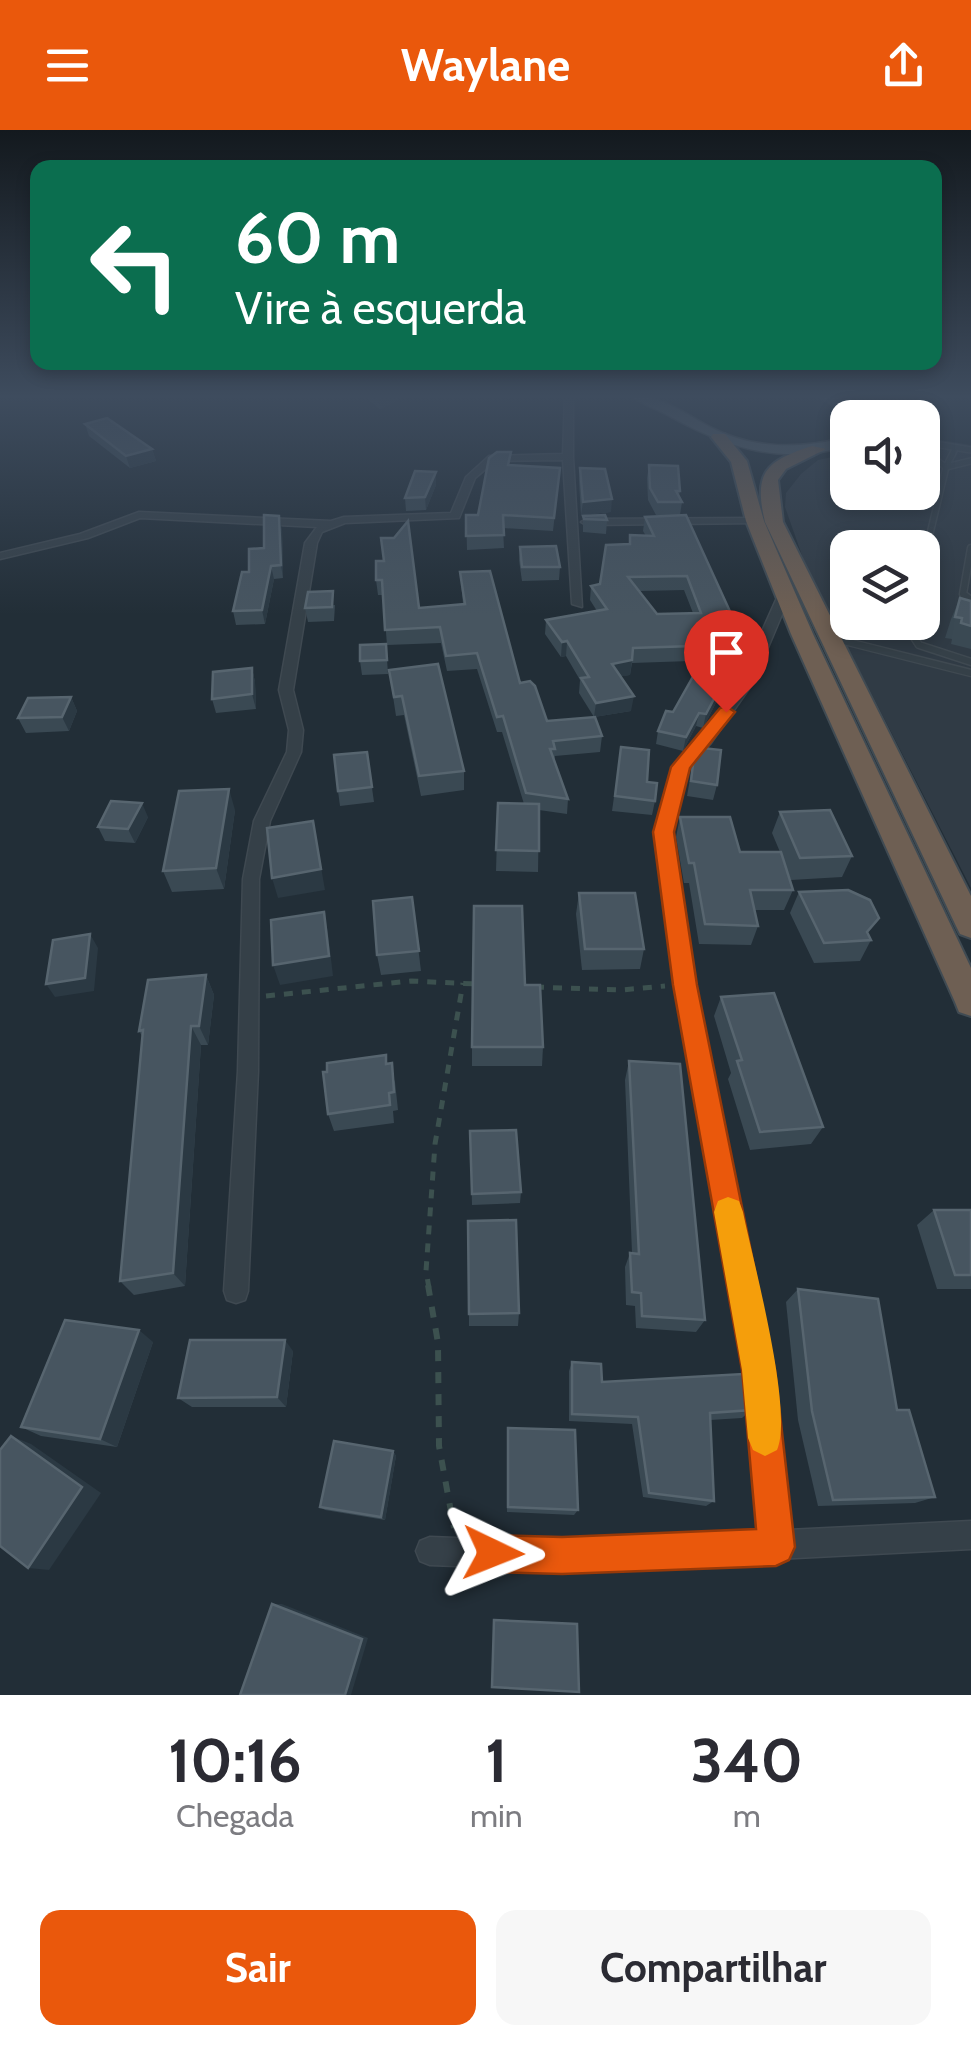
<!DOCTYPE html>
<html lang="pt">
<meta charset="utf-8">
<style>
:root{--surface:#fff;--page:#f7f7f7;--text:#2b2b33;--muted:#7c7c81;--accent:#ea580c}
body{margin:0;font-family:Cabin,sans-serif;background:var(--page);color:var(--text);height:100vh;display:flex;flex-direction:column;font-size:38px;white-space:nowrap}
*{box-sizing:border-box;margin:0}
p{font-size:32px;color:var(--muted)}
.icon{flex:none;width:55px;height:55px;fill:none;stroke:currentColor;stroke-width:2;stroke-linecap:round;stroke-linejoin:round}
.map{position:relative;height:1565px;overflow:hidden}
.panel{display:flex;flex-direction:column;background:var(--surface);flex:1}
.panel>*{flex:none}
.hud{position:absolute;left:30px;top:30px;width:912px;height:210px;border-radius:20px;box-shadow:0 5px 15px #0003;background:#0b6e4f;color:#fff;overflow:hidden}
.controls{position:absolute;left:830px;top:270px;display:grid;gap:20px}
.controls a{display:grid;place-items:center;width:110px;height:110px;border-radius:20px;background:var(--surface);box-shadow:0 5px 15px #0003;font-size:50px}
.pin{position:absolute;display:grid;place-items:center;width:85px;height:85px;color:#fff;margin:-102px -42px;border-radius:50% 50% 50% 0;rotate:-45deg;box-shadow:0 0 10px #0007}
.pin .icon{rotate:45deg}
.me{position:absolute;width:110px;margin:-55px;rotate:92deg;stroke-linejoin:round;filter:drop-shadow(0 0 8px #0008)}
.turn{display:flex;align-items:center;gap:35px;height:210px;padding:0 40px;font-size:45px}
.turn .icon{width:130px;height:130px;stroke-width:2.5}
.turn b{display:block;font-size:70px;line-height:85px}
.eta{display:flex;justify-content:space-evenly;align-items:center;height:170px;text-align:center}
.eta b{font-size:60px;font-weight:700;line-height:70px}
.action{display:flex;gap:20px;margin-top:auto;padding:20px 40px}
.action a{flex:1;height:115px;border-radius:20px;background:var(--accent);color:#fff;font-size:40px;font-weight:700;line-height:115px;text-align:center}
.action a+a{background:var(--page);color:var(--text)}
header{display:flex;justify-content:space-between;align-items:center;height:130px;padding:0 40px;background:var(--accent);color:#fff;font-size:45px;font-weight:700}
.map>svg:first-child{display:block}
</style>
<header><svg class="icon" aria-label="menu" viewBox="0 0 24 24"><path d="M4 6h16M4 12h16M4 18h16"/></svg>Waylane<svg class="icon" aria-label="share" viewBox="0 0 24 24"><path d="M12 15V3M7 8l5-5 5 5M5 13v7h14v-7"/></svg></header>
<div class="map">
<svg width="971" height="1565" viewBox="0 0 971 1565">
<rect width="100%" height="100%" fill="#222e37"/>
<path fill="#303b45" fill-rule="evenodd" d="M923,307L971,315V758L805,434L785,377L786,363L801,344L818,330L847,324L848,362H922ZM848,418H922V492H848Z"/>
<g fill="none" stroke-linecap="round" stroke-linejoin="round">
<defs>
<g id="lane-far1">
<path d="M922,312L971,320"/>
<path d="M922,321L946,337L971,331"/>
<path d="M928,412L946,337L954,321"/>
</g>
<g id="lane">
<path d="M971,418L963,464L971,470"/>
<path d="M922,436L928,409"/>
<path d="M904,492L919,515L971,532"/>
<path d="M832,508L971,543"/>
</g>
<g id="street">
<path d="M565,266H573V327L582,477L572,474L563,330L495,331L475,348L459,388L345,393L322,402L317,413L293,560L303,600L301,622L270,691L259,749L258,941L248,1161L245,1170L236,1173L227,1170L224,1161L238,941L243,749L254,691L287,622L289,600L279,560L305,413L317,397L140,388L88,408L0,429V423L80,404L139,382L331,391L344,387L451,383L466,347L489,326L563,324Z"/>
<path d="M755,388L759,389V393L586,395L581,392L586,389Z"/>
<path d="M785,459L791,463L753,553L711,613L687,639L671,702L694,855L771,1240L788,1400L971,1391V1419L562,1440L430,1435L420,1431L416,1421L420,1411L430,1407L562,1412L760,1402L745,1240L676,855L655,702L673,637L701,607L739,553L779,463Z"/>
</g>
<g id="primary">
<path d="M631,266C662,266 684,283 710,297C755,320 800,319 848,307V316C783,335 730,319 673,288C660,280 643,275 631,266Z"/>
<path d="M819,266C840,266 852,271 866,288H851Z"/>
</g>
<g id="highway">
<path d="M713,304H725L747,331L764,391L813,504L971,838V886L959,882L955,872L791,504L746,391L731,332L711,307Z"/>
<path d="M812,316L826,319L786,339L778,350L783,392L971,766V808L960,804L956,796L765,392C753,342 766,331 812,316Z"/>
</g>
</defs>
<use href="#lane-far1" stroke="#3f4951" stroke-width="8"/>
<use href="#lane" stroke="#3f4951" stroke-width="9"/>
<use href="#street" stroke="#3f4951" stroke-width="3"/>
<use href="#primary" stroke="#3f4951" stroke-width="3"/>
<use href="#highway" stroke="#404b53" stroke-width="4"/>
<g stroke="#3c514f" stroke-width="5" stroke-dasharray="9 9" stroke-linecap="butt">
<path d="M535,857L621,860L665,856"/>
<path d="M266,866L411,851L476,854"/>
<path d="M429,1158L426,1141L435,1014L463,853"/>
</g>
<path stroke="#3c514f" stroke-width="6" stroke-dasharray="11 11" stroke-linecap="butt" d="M428,1155L438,1213L439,1316L454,1398"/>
<use href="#lane-far1" stroke="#354048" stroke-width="5"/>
<use href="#lane" stroke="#354048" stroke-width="6"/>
<use href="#street" fill="#354048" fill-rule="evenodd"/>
<use href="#primary" fill="#535f68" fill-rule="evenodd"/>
<use href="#highway" fill="#6e5f53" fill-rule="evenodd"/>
</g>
<g fill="#3a4953" fill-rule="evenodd">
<path d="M364,266H406L380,279Z"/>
<path d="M85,294L152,319L156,331L130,338L89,306Z"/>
<path d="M510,335L560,338L553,401L503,398L504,418L467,420L466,385H478Z"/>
<path d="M649,335L680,361L679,366L682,372L680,385H656L648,370L647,348Z"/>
<path d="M580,338L611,382L581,385L579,351Z"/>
<path d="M436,355L426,380L406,381L405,368Z"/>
<path d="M583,386L607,390L606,404L583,402Z"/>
<path d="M645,387L733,488L729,503H718L723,515L720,530L632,533L630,545L621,546L631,581L594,587L579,563L580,550L566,526L561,527L545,504L546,490L597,481L590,470L591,456L600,454L629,414L630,405L646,406L643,401ZM684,460L693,483L657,484L639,461Z"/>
<path d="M282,399L283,448L274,449L265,494L236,495L233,481L249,442L264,418Z"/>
<path d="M520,417L560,437L559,450L522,451L519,430Z"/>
<path d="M384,431L419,478L463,474L460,442L520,553L547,591L602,606L600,622L555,626L554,632L568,669L567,684L539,680L538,742L496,741L498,673L524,674L502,602H497L477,539L447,541L441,513L387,515L383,465H378L376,450Z"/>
<path d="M960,468L971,471V519L951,514L952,509L945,508L951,489Z"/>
<path d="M335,475L334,491L308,492L305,478Z"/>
<path d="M386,514L388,544L362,545L360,531Z"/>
<path d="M252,538L255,552L256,579L216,583L212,569Z"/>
<path d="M389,540L464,641V660L421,666L404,585L396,586Z"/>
<path d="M727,544L724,557L703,598L696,596L683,621L656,614L658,601L673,582Z"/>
<path d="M71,567L77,581L69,601L26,603L18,588Z"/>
<path d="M621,617L647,652L655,671L652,685L612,681Z"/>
<path d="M367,622L374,672L340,676L338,661Z"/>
<path d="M694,626L717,655L713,670L687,666Z"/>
<path d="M235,680L224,759L172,762L163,741Z"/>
<path d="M780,682L852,726L842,747L791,750L781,725L793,760L784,780H755L758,796L751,815L699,814L689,753H684L676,707L680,687L740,722H780L772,703Z"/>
<path d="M148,687L135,713L105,711L98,697Z"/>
<path d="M799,762L869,806L871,810L860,831L814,833L790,783Z"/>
<path d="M579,763L644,819L640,839L582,840L576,784Z"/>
<path d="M412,767L421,841L381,845L377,825Z"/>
<path d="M206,845L214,865L208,915H201L185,1156L134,1165L120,1151L142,906L139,901Z"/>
<path d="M525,855L543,917L542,936H472V917Z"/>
<path d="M721,867L823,997L811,1014L750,1020L728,949L731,943L714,886Z"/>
<path d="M629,931L705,1190L696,1202L636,1198L635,1176L626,1175L625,1137L630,1123H632L625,950Z"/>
<path d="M387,934L395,952L398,980L393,981L394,993L334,1001L328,984Z"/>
<path d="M470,1001L521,1062L520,1073L472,1075Z"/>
<path d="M934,1080H971V1159H937L917,1095Z"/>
<path d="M798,1159L897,1280L935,1367L915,1373L818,1376L798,1290L786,1172Z"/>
<path d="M519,1183L518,1196H469V1184Z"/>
<path d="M153,1212L117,1317L41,1306L21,1297Z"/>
<path d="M293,1221L286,1277H192L178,1268Z"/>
<path d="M572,1232L602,1252L751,1280L742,1288L710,1290L714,1371L706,1376L643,1367L632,1294L569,1291V1241Z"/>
<path d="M508,1298L578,1380L574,1385L507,1382Z"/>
<path d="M393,1321L396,1326L385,1390L325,1380L320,1377Z"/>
</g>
<g fill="#2b3943">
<path d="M382,266H406L380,279L379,268Z"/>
<path d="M152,319L156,331L130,338L126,326Z"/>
<path d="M436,342V355L426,380L425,367Z"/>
<path d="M612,369L611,382L581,385L583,372Z"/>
<path d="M279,386L282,399L283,448L281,435Z"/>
<path d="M271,436L274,449L265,494L262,480Z"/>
<path d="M567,511L566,526L561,527L562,512Z"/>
<path d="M632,530L630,545L610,548L612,534Z"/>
<path d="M252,538L255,552L256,579L252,564Z"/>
<path d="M727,544L724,557L703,598L706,584Z"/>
<path d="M634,566L631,581L594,587L596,573Z"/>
<path d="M71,567L77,581L69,601L62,587Z"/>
<path d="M699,583L696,596L683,621L686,607Z"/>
<path d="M229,659L235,680L224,759L216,738Z"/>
<path d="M142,673L148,687L135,713L128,699Z"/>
<path d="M313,691L325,760L278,768L272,748Z"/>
<path d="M324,782L328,803L333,846L280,855L273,835Z"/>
<path d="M90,804L98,818L94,861L55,867L46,854Z"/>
<path d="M206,845L214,865L208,915L199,896Z"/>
<path d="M191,896L201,915L185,1156L173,1143Z"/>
<path d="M139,1200L153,1212L117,1317L100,1309Z"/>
<path d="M285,1210L293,1221L286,1277L277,1267Z"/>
<path d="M11,1306L31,1314L101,1363L49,1440L28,1438Z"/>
<path d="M393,1321L396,1326L385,1390L381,1387Z"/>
<path d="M272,1474H282L368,1508L351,1565H345Z"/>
</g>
<g fill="#475560" stroke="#57656f" stroke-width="2.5" fill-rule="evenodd">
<path d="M107,288L152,319L126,326L85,294Z"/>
<path d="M497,322H511L508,335L560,338L554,388L503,385L504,405L466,406V385H478L489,328Z"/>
<path d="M649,335L678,336L680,361H676L682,372H658L650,358Z"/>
<path d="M580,338L605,339L612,369L583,372Z"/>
<path d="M415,341L436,342L425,367L405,368Z"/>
<path d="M264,385L279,386L281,435L271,436L262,480L233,481L242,442H249V419L264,418Z"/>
<path d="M605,385L607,390L584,389L583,386Z"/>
<path d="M686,385L733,488L712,489L723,515L633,518L632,530L612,534L634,566L596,573L581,548L589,547L567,511L562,512L546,490L607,479L591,456L600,454L606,415L630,414V405L654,406L645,387ZM687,446L701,483L657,484L628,447Z"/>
<path d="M408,391L419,478L465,474L460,442L490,441L520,553L530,551L535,556L547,591L595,587L602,606L553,611L555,619H550L568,669L526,663L503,586L497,587L477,523L446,526L440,497L385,500L382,450H376V431H384L381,408H394Z"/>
<path d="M556,416L560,437H522L520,417Z"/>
<path d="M333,461L332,477L305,478L308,462Z"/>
<path d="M960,468L971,471V496L961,493L962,488L955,487Z"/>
<path d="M386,514L387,530L360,531V515Z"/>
<path d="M438,534L464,641L419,646L402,566L394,567L389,540Z"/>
<path d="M699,536L727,544L706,584L699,583L686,607L658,601L666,581L673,582Z"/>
<path d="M252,538V564L212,569L213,542Z"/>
<path d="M71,567L62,587L18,588L28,568Z"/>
<path d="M621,617L649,620L647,652L657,653L655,671L615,666Z"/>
<path d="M702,618L721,620L717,655L691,651L694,626Z"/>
<path d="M367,622L372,657L338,661L334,625Z"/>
<path d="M229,659L216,738L163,741L179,661Z"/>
<path d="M111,671L142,673L128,699L98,697Z"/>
<path d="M498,673L539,674V721L496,720Z"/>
<path d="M830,680L852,726L800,728L780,682Z"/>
<path d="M680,687H730L740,722H781L793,760H750L758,796L705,794L694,733H689Z"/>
<path d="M313,691L321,739L272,748L267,698Z"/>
<path d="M848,760L870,770L879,788L867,802L871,810L824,813L799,762Z"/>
<path d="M579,763H635L644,819H585Z"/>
<path d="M412,767L419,821L377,825L373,771Z"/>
<path d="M474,776H522L525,855H540L543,917H472Z"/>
<path d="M324,782L329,826L273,835L271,790Z"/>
<path d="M90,804L85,848L46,854L53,810Z"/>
<path d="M206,845L199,896H191L173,1143L120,1151L143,900L139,901L148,850Z"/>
<path d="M774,863L823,997L760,1002L737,931L742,930L721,867Z"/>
<path d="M386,925V934L392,933L394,962L389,963L390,975L328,984L323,942H327V933Z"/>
<path d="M629,931L680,934L705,1190L642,1186L641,1163L632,1162L630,1123L639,1124Z"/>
<path d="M516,1000L521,1062L472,1064L470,1001Z"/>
<path d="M934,1080H971V1145H955Z"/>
<path d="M516,1090L519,1183L469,1184L468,1091Z"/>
<path d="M798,1159L878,1169L897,1280H909L935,1367L833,1370L812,1281Z"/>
<path d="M65,1190L139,1200L100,1309L21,1297Z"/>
<path d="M190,1210H285L277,1267L178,1268Z"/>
<path d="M572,1232L601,1234L602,1252L743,1244L751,1280L710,1283L714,1371L649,1363L638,1287L572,1284Z"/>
<path d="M508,1298L575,1300L578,1380L508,1377Z"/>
<path d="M11,1306L82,1357L28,1438L0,1416V1320Z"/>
<path d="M334,1311L393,1321L381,1387L320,1377Z"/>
<path d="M272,1474L362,1509L345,1565H240Z"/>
<path d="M494,1490L577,1494L579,1562L492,1557Z"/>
</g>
<linearGradient id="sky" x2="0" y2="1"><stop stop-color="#13191e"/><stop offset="0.55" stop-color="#3e4c5e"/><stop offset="1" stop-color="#3e4c5e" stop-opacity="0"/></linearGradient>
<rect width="971" height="485" fill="url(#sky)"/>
<path fill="#ea580c" stroke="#983908" stroke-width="2.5" d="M726,576L735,582L690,638L674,702L697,855L775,1240L795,1417L789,1430L776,1436L562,1444L493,1442L480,1436L474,1423L480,1410L493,1405L562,1407L756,1399L742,1240L673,855L653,702L671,637L720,578Z"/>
<path fill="#f59e0b" d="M728,1067L739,1071L743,1082C753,1131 794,1281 777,1320L765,1326L753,1320L748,1308L742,1240L714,1082L718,1071Z"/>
</svg>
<div class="controls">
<a><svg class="icon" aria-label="sound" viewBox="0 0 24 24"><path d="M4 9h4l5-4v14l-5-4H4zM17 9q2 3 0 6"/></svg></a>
<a><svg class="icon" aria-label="layers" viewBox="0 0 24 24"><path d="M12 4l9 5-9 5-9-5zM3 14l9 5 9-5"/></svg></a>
</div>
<div class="pin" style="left:726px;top:582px;background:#d93025"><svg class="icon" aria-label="arrive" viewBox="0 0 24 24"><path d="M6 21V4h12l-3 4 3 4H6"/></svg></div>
<svg class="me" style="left:493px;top:1423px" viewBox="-20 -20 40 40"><path d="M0-17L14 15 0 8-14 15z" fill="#ea580c" stroke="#fff" stroke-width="4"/></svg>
<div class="hud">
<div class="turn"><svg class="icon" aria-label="left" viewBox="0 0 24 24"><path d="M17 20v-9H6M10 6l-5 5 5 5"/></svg><div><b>60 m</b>Vire à esquerda</div></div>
</div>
</div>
<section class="panel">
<div class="eta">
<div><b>10:16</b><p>Chegada</p></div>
<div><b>1</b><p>min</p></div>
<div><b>340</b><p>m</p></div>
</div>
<div class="action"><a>Sair</a><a>Compartilhar</a></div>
</section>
